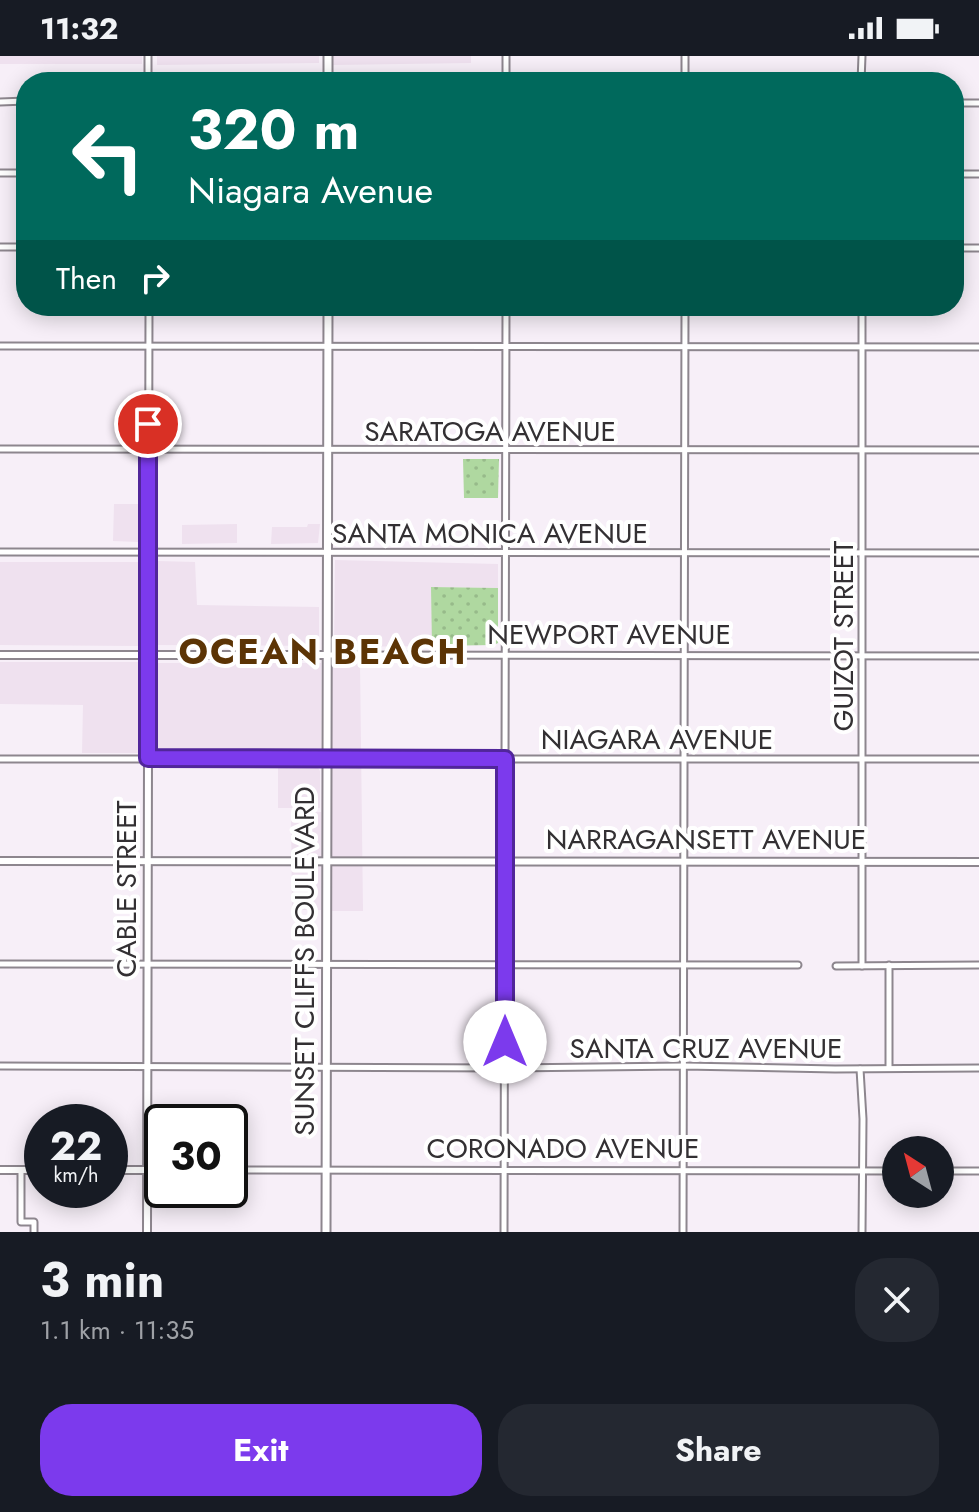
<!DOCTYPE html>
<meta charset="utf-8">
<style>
:root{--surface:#171b24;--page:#242831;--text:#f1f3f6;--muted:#9ea1a6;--accent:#7c3aed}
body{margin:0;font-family:Jost,sans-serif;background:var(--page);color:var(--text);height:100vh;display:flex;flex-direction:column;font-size:30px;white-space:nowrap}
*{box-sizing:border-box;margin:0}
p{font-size:26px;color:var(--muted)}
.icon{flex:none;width:44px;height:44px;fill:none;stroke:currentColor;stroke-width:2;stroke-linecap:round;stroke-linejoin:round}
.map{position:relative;height:1176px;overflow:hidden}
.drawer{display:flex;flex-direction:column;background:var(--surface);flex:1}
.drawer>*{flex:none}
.top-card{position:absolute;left:16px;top:16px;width:948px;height:244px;border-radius:32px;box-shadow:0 4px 20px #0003;background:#00695c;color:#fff;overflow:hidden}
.needle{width:52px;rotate:324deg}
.tools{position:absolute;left:882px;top:1080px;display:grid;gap:16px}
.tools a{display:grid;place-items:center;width:72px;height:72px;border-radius:50%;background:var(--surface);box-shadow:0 4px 20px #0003;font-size:40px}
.speed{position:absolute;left:24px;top:1048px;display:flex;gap:16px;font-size:40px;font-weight:700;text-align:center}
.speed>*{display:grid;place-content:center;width:104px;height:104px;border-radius:50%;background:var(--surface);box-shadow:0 4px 20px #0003;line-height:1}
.speed small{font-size:20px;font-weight:400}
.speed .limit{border:4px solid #111;border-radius:12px;background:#fff;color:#111}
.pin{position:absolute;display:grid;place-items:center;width:68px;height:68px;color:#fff;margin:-34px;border:4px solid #fff;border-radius:50%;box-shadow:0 2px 8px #0007}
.me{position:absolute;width:88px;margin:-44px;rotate:0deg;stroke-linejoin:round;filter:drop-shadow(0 0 6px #0008)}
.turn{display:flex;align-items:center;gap:28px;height:168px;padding:0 40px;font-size:36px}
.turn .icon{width:104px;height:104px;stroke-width:2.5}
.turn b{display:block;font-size:56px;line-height:68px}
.then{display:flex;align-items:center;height:76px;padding:0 40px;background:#0003;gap:16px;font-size:30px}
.round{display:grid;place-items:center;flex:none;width:84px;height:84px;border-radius:32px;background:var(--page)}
.overview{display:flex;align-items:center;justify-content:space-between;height:136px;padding:0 40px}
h1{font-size:48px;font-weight:700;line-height:60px}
.primary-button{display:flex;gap:16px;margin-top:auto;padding:16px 40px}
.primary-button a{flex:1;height:92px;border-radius:32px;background:var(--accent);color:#fff;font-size:32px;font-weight:700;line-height:92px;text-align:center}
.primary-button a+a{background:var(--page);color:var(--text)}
.status{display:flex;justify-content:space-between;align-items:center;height:56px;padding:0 40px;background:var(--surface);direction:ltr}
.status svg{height:22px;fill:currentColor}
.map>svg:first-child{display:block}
</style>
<div class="status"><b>11:32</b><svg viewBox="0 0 49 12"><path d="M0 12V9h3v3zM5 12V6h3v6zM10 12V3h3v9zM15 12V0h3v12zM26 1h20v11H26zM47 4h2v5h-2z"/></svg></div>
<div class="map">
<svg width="979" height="1176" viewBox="0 0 979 1176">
<defs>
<pattern id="park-dots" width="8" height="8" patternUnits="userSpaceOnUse" patternTransform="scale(2)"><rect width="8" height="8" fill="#afd8a0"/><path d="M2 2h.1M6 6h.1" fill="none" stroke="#97ba8a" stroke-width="1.8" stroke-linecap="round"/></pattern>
</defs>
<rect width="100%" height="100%" fill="#f7eff8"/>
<g fill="#efe1ef">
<rect x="0" y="0" width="142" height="8"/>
<path d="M157,0H319V7L157,9Z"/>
<path d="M333,0H471V7L333,9Z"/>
<path d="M114,448H139L138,486L113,485Z"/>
<path d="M237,468V487L182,488V469Z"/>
<path d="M308,468H320L318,487L271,488L272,471H307Z"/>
<path d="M335,504L498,508V532L432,531V590L334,591Z"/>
<path d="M158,505L195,506L197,549L319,551V590L155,589V507Z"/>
<path d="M0,506H140L141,508V588L139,590L0,589Z"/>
<path d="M331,605H360L363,855H331Z"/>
<path d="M0,606H143V697H82L83,649L0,648Z"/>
<rect x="153" y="607" width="168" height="90"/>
<path d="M278,708L317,710L320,715V752H278Z"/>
<path d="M321,756V854H292L291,757Z"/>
</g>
<g fill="url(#park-dots)">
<path d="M463,403H499L498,442H464Z"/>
<path d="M431,531L498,532V587L494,589L432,590Z"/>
</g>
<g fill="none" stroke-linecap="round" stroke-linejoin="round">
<defs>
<g id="minor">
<path d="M148,0V26"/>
<path d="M506,0V26"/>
<path d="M685,0V26"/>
<path d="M861,26L862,0"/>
<path d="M0,46L26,45"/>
<path d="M954,47H979"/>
<path d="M0,117H26"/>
<path d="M954,118H979"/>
<path d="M0,191H26"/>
<path d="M954,192H979"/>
<path d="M0,290L979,291"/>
<path d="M0,393L979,394"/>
<path d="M0,496L979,497"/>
<path d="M326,599L979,600"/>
<path d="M148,702L149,250"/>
<path d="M0,703H979"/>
<path d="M0,908L798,909"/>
<path d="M889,909V1012"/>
<path d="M836,910L979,909"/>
<path d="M862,910V250"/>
<path d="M0,1010L505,1012L684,1010L835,1013L979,1012"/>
<path d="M860,1013L863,1063L862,1176"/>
<path d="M21,1114V1166H34V1176"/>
<path d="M147,1114H162"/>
<path d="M230,1114L896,1115"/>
<path d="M940,1115H979"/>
<path d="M504,1176L506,250"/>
<path d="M683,1176L685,250"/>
</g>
<g id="tertiary">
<path d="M0,599H326"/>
<path d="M0,805L979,806"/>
<path d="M0,1114H42"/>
<path d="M110,1114H147"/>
<path d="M147,1176L148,702"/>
</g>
<g id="secondary">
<path d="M328,26V0"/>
<path d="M326,1176L328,250"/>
</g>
</defs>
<use href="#minor" stroke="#8d868e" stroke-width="9"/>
<use href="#tertiary" stroke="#8d868e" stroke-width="10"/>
<use href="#secondary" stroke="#8d868e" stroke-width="11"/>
<use href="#minor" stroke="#fff" stroke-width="5"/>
<use href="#tertiary" stroke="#fff" stroke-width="6"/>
<use href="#secondary" stroke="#fff" stroke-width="7"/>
</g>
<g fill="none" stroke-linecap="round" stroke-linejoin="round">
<defs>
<path id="route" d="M148,368V702L505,703V986"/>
</defs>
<use href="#route" stroke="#51269a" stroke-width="20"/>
<use href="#route" stroke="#7c3aed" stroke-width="14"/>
</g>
<g text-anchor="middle" stroke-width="8" stroke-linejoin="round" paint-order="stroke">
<g font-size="28" fill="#333033" stroke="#fff">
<text x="490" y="385">SARATOGA AVENUE</text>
<text x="490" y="487">SANTA MONICA AVENUE</text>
<text x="609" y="588">NEWPORT AVENUE</text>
<text transform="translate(843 580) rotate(-90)" y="10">GUIZOT STREET</text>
<text x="657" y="693">NIAGARA AVENUE</text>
<text x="706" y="793">NARRAGANSETT AVENUE</text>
<text transform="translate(126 833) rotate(-90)" y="10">CABLE STREET</text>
<text transform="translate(304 905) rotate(-90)" y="10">SUNSET CLIFFS BOULEVARD</text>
<text x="706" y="1002">SANTA CRUZ AVENUE</text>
<text x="563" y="1102">CORONADO AVENUE</text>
</g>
<g font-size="36" font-weight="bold" letter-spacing="2" fill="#5c3405" stroke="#fff">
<text x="323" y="608">OCEAN BEACH</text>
</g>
</g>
</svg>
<div class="tools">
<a><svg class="needle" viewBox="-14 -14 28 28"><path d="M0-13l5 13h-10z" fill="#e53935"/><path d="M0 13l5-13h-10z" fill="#9ea1a6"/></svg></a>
</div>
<div class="speed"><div>22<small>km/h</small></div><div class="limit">30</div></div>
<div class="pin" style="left:148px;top:368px;background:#d93025"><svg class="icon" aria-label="arrive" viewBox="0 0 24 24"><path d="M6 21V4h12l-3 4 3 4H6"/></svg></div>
<svg class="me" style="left:505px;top:986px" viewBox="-20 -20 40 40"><circle r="19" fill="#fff"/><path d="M0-13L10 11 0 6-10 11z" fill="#7c3aed"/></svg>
<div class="top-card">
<div class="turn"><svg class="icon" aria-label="left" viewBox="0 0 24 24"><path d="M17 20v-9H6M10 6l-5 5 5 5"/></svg><div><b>320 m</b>Niagara Avenue</div></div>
<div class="then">Then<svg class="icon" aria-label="right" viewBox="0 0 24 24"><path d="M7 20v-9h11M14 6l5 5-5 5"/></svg></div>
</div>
</div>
<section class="drawer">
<div class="overview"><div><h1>3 min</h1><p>1.1 km · 11:35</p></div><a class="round"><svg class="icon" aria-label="close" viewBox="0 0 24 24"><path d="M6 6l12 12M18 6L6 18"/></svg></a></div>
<div class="primary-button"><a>Exit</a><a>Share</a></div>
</section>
